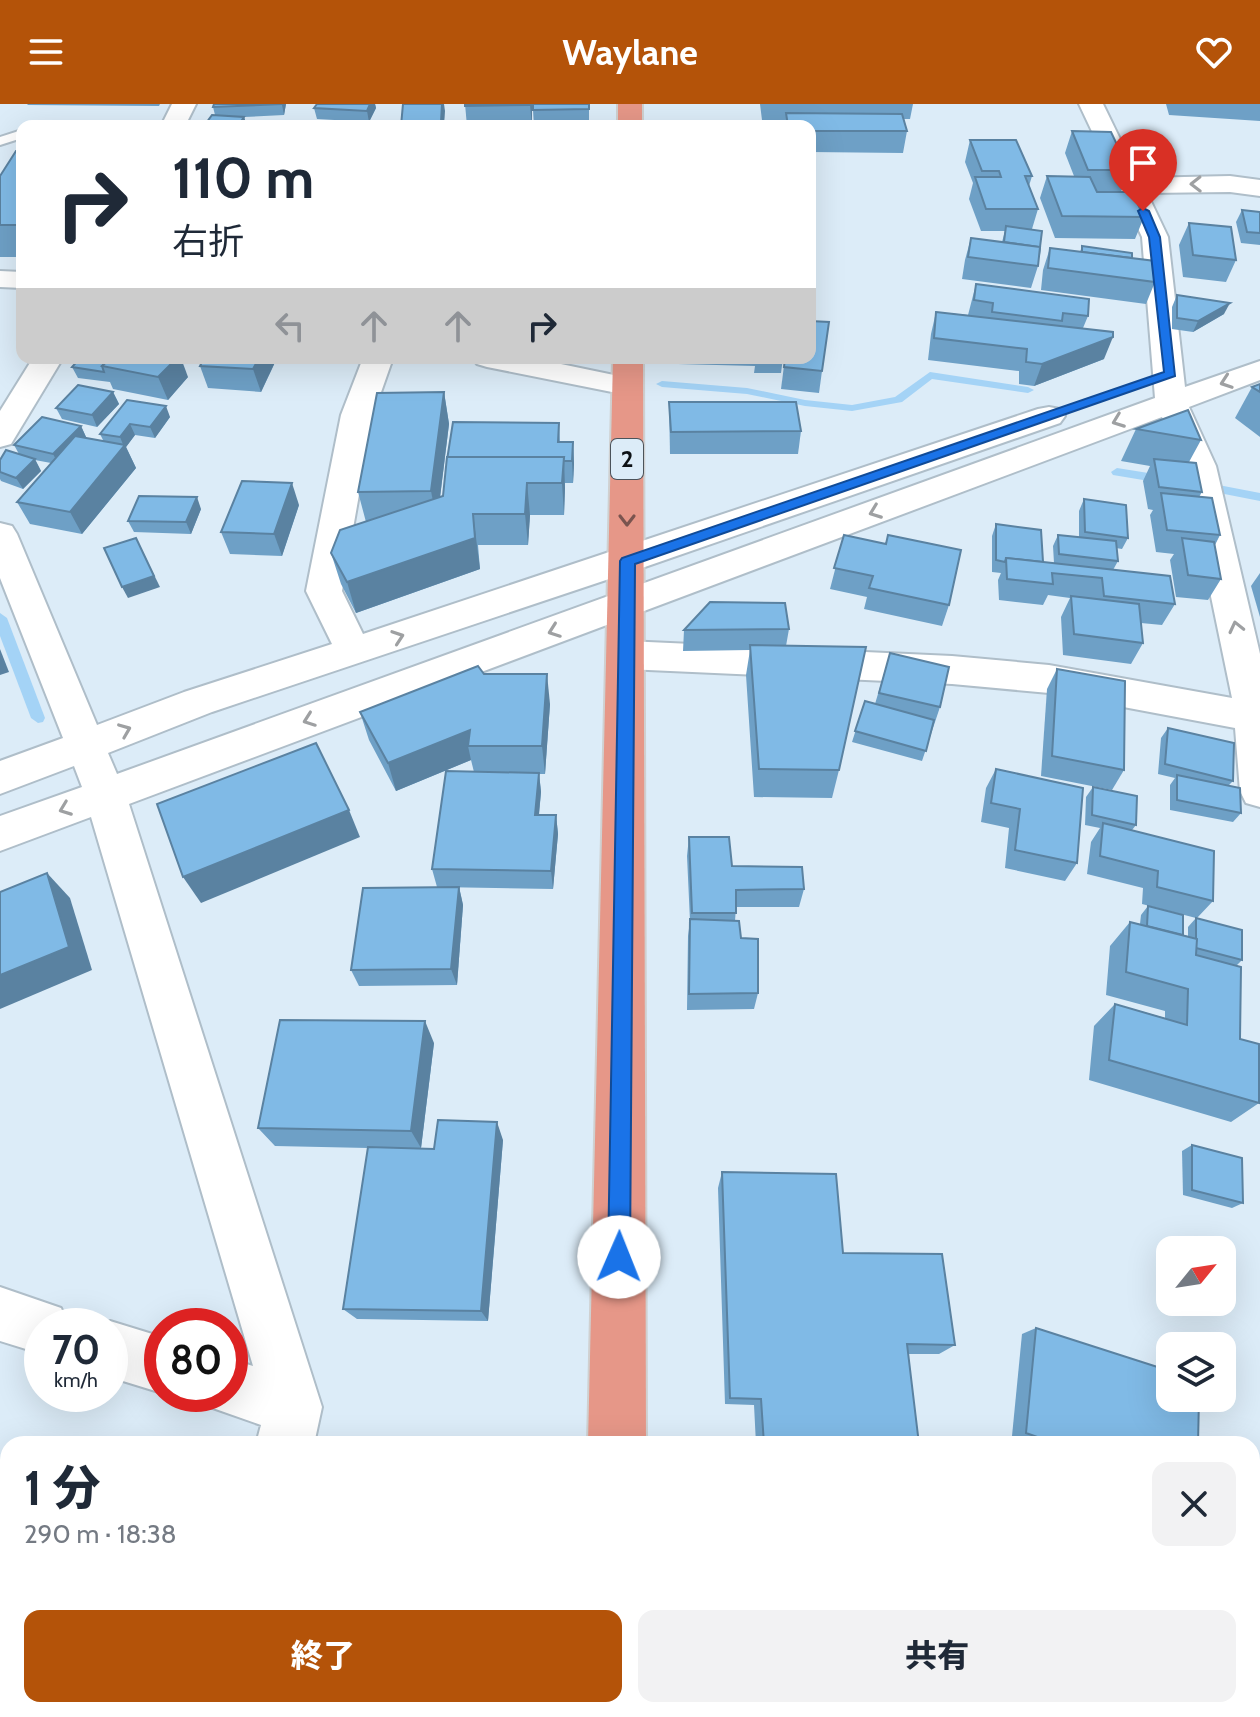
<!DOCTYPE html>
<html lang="ja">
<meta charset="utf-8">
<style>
:root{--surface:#fff;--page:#f2f2f3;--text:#1f2937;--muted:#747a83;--accent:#b45309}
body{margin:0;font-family:Cabin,"Noto Sans JP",sans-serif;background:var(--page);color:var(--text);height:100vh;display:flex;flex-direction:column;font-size:30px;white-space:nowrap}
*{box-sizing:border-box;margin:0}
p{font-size:26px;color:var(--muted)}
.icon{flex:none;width:44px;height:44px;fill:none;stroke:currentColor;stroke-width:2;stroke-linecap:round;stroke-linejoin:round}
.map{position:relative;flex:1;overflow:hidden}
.sheet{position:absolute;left:0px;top:1332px;width:1260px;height:282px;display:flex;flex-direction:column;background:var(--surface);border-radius:24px 24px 0 0;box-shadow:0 8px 32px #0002}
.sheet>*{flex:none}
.guide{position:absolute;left:16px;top:16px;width:800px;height:244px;border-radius:16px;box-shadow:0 8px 32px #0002;background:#fff;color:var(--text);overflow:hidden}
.needle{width:52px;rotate:60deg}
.controls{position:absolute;left:1156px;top:1132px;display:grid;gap:16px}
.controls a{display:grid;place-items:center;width:80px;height:80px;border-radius:16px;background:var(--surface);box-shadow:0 8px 32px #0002;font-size:40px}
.speed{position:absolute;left:24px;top:1204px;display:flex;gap:16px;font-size:40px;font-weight:700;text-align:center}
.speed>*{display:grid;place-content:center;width:104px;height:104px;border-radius:50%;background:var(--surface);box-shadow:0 8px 32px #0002;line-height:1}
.speed small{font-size:20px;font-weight:400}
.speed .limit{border:12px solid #d22;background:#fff;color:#111}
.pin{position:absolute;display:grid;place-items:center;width:68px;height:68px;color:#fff;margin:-82px -34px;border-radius:50% 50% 50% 0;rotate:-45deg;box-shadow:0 0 8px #0007}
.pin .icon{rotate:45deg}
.me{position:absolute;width:88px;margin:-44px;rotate:1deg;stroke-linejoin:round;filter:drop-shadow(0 0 6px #0008)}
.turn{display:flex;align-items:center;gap:28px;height:168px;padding:0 24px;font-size:36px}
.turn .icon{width:104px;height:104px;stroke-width:2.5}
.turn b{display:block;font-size:56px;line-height:68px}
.lanes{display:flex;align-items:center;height:76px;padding:0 24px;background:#0003;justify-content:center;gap:40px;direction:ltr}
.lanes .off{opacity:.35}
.round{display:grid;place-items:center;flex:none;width:84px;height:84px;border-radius:16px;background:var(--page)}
.headline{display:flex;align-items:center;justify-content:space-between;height:136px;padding:0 24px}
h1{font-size:48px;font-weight:800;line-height:60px}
.action{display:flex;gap:16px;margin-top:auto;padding:16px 24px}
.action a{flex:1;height:92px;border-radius:16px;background:var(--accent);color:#fff;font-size:32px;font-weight:800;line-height:92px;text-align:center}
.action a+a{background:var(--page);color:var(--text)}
header{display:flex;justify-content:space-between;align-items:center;height:104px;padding:0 24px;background:var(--accent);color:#fff;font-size:36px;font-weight:800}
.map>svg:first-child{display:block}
</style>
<header><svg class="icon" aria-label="menu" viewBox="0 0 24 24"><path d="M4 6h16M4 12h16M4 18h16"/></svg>Waylane<svg class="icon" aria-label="heart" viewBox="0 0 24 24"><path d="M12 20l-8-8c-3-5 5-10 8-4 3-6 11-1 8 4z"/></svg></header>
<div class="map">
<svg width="1260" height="1613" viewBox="0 0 1260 1613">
<rect width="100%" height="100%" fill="#dcecf8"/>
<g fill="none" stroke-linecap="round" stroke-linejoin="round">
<g fill="#a4d3f6" fill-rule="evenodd">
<path d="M930,268L1028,283L1034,286L1028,289L932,275L902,298L852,307L805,302L747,290L662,283L656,280L662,277L747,284L805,296L852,301L895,293Z"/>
<path d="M1117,364L1167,372L1173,376L1167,380L1113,371L1111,368Z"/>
<path d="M1208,379L1260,389V397L1204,386V380Z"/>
<path d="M0,509L7,514L45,614L43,618L38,619L31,614L0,532Z"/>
</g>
<defs>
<path id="service" d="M22,26V34L0,41V33Z"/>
<g id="minor">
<path d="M172,0H196L185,22H161Z"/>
<path d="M1079,0H1103L1139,74L1230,72L1260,76V92L1230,88L1147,89L1168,133L1185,283L1260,257V276L1189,303L1216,362L1260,550V703L1246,699L1240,687L1235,624L1049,589L952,580L626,565L613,561L607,551L613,541L626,537L952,552L1049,561L1232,594L1184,362L1162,313L129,700L322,1303L314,1340H256L261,1321L210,1303L205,1290H230V1255L253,1262L91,713L0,747V712L82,683L74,662L0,690V657L63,634L0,474V419L12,422L17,430L97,621L184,588L332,540L306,487L341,311L363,254H393L373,311L342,487L363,530L1038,305L1049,303L1060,305L1065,312L1060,319L639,465L212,608L108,649L117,670L1155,294L1142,133Z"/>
<path d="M0,167L22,168V184L0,183Z"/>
<path d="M33,254H63L11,340L0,343V307Z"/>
<path d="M472,254H532L638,276L642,282L638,288L627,291L487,263L477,260Z"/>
<path d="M0,1183L61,1204L69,1222H42V1250L0,1237Z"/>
<path d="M110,1217L162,1233V1289L110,1273V1222H99Z"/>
<path d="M191,1606H255L253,1613H189Z"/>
</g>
<g id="trunk">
<rect x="618" y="0" width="24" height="22"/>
<path d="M613,254H643L646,1340H588Z"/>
<rect x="581" y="1606" width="64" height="7"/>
</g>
</defs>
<use href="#service" stroke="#afbec9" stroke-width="4"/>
<use href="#minor" stroke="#afbec9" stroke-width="4"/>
<use href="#trunk" stroke="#cfd0d0" stroke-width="4"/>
<use href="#service" fill="#fff" fill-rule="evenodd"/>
<use href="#minor" fill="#fff" fill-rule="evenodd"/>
<use href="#trunk" fill="#e69788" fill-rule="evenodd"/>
</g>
<g fill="#6ea0c6">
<path d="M27,0H160L159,2L28,1Z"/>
<path d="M286,0L284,11L244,13L247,22H204L215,11L213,3Z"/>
<path d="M317,0H375L376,4L369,18L317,15L314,4Z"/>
<path d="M465,0H532V22H467Z"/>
<path d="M589,0V22H534L533,6Z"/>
<path d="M760,0H913L910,15H904L907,27L903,49L810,48V22H784L785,16H762Z"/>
<path d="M1166,0H1260V17L1169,11Z"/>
<path d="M1072,27L1129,66L1121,88L1144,113L1135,135L1055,134L1040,94L1047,72H1074L1065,49Z"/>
<path d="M970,36L1032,72L1029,82L1038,105L1032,125L1038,162L1031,184L962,175L965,156L971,134L1002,138L1005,127H981L969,95L973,79L965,58Z"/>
<path d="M22,47V153H0V72Z"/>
<path d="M1242,106L1260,108V141L1241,139L1236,118Z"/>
<path d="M1189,119L1236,156L1226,178L1183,173L1179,141Z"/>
<path d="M1082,142L1132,154L1155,178L1146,200L1041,186L1043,166L1050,144L1080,148Z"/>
<path d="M976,180L1088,212L1083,224L1104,255L1034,282L1019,280V267L928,256L931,230L936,208L968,211Z"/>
<path d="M1177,191L1224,210L1193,228L1172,225V203Z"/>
<path d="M80,254L188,273L168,296L113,285L110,278L78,274L72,263Z"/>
<path d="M204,254H277L261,288L208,284L200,262Z"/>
<path d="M678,254H783L781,269H754L755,262L678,260Z"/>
<path d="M785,254L822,267L819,289L781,285Z"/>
<path d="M1260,280V333L1235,314L1252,283Z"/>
<path d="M113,288L119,300L97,323L62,315L56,304Z"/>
<path d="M444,288L449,320L440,393L443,392L453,318L559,319L560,338H573L574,360L573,379H565L564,411H530L528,441H478L480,465L356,509L341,480L331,449L340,426L366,418L358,388L377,289Z"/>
<path d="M127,296L170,313L155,334L135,331L126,343L136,364L82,430L30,420L17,398L51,359L35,356L41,367L23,385L1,377L0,375V356L19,350L14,341L81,322L86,333L85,334L104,338L100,330Z"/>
<path d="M669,298L801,327L798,350H670Z"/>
<path d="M1136,325L1201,336L1189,358L1202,388L1199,393L1220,431L1215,441L1221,475L1208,496L1176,493L1170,456L1174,450L1156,448L1150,411L1153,406L1148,405L1143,377L1150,362L1121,357Z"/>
<path d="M1084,395L1128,434L1122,445L1116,444L1118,457L1113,466L1175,500L1162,521L1141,519L1143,539L1131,560L1063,551L1061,513L1070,494L1048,491L1043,501L999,496L998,476L1001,469L992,468V432L996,420L1043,458L1054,459L1053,442L1058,431L1079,433V407Z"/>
<path d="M299,401L282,452L230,450L221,428Z"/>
<path d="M201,405L191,430L134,428L128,417Z"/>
<path d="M844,431L949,501L942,522L864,505L867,493L830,485Z"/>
<path d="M1260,469V513L1251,482Z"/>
<path d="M789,525L786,542L839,666L832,694L754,693L746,571L750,546L683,547L684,526Z"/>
<path d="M890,549L940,603L922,657L852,638L865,597L875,600Z"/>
<path d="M1057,565L1124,666L1112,686L1041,672L1047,585Z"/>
<path d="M484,570L550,600L545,670H539L541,688L539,711H556L558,730L553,785L437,783L432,765L474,668L471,656L396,687L369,636L360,608Z"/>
<path d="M1168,624L1233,677L1229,681L1241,709L1233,718L1170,706V681L1175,674L1158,670L1161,634Z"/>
<path d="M996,665L1077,759L1065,777L1005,764L1009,724L981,718L986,684Z"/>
<path d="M1093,683L1136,721L1132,726L1213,797L1197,814L1242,856L1236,862L1240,935L1259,999L1231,1018L1089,976L1094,922L1115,900L1165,914V907L1106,891L1110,842L1130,818L1140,820L1141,811L1148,802L1183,831L1188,832V823L1196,814L1142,800L1143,784L1087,770L1091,738L1100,724L1085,721L1086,693Z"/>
<path d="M689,733L732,762L804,785L799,803H736L735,817L758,889L754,905L687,906L688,832L690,817L687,752Z"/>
<path d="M459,783L463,801L457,881L359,882L351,866Z"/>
<path d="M434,939L421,1044L434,1045L503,1036L488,1217L357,1215L343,1205L368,1044L275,1042L258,1024Z"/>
<path d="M1192,1041L1243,1099L1232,1104L1183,1091L1182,1047Z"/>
<path d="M722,1068L843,1149L955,1241L939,1250H908L919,1340H756L754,1301L725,1300L718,1084Z"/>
<path d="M1036,1224L1198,1340H1033L1012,1332L1022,1230Z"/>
<path d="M976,1606H1001L1027,1613H976Z"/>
<path d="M1058,1606H1169L1194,1613H1058Z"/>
</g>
<g fill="#5a82a1">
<path d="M282,0H286L284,11L282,1Z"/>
<path d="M370,0H375L376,4L369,18L367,7Z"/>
<path d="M442,0H444L445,7L444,22L441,18Z"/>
<path d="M530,0H532V22L530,1Z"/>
<path d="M244,13L247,22H238Z"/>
<path d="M1230,199L1224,210L1193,228L1198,217Z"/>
<path d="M1113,233L1104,255L1034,282L1042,260Z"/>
<path d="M177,254H181L188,273L168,296L158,273Z"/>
<path d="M259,254H277L261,288L253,265Z"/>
<path d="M113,288L119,300L97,323L92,311Z"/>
<path d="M444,288L449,320L437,418L431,387Z"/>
<path d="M166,302L170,313L155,334L150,323Z"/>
<path d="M130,320L135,331L126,343L136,364L82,430L70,408L124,343L120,333Z"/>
<path d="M81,322L86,333L59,361L53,350Z"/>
<path d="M573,338L574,360L573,379L572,357Z"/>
<path d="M564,353L565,385L564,411L562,379Z"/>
<path d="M35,355L41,367L23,385L16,374Z"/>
<path d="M292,379L299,401L282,452L274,430Z"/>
<path d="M527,379L530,411L528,441L525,410Z"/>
<path d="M197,393L201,405L191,430L186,418Z"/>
<path d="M473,410L480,465L356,509L347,478Z"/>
<path d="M136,434L160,483L128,494L122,483Z"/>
<path d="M0,545L9,568L0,571Z"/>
<path d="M547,570L550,600L545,670L542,642Z"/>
<path d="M470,626L468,642L471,656L396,687L388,659Z"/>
<path d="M539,669L541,688L537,729L535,711Z"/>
<path d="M349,706L360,733L201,799L183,773Z"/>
<path d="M556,711L558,730L553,785L551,767Z"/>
<path d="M47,769L70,794L92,866L0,905V871Z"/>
<path d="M459,783L463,801L457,881L451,865Z"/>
<path d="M425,917L434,939L421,1044L411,1027Z"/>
<path d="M497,1018L503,1036L488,1217L481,1207Z"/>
<path d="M400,1606H412L411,1613H399Z"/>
<path d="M994,1606H1001L1027,1613H1020Z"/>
<path d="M1162,1606H1169L1194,1613H1188Z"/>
<path d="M13,1609L20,1613H0Z"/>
</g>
<g fill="#80bae6" stroke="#5a82a1" stroke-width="2">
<path d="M214,0H282L213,3Z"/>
<path d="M317,0H370L367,7L314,4Z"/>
<path d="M403,0H442L441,18H464V22H401Z"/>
<path d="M465,0H530V1L465,2Z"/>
<path d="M533,0H589V5L533,6Z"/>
<path d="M786,9L902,10L907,27H810V22H788Z"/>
<path d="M212,11L244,13L238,22H204Z"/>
<path d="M253,19H275L273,22H252Z"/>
<path d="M1072,27L1111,28L1129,66H1088Z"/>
<path d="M970,36H1016L1032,72H1025L1038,105H986L975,73H1001L999,67H982Z"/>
<path d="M16,47H22V121H0V72Z"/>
<path d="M1047,72L1090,73L1097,88H1132L1144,113L1062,112Z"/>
<path d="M1242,106L1260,108V129L1247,128Z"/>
<path d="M1189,119L1231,123L1236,156L1193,151Z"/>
<path d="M1006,122L1042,127L1039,151L1040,143L1004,138Z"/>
<path d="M971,134L1040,143L1038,162L968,153Z"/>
<path d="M1082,142L1132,149V154L1082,148Z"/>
<path d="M1050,144L1155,157V178L1048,164Z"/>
<path d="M976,180L1089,195L1088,212L1063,209L1062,217L992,208L993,199L974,196Z"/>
<path d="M1177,191L1230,199L1198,217L1177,214Z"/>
<path d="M936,208L1113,228V233L1042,260L1026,258L1027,245L934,234Z"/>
<path d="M810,217L829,218L822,267L784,263L785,254H810Z"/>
<path d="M80,254H111L102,262L104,268L72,263Z"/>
<path d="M111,254H177L158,273L102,262Z"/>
<path d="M204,254H259L253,265L200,262Z"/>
<path d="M1260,280V288L1252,283Z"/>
<path d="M78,281L113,288L92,311L56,304Z"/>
<path d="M444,288L431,387L358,388L377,289Z"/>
<path d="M127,296L166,302L150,323L130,320L120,333L100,330Z"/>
<path d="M669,298H796L801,327L671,328Z"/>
<path d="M1188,306L1201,336L1136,325Z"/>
<path d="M42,313L81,322L53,350L14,341Z"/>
<path d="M453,318L559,319L558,338H573L572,357H563L564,353H447V356Z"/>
<path d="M75,332L125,341L70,408L17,398Z"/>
<path d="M6,346L35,355L16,374L0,368V356Z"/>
<path d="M447,353H564L562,379H527L525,410H473L475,434L347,478L331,449L340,426L443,392Z"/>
<path d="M1154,355L1196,359L1202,388L1159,383Z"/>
<path d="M242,377L292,379L274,430L221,428Z"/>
<path d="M1161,389L1212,394L1220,431L1167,426Z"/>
<path d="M139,392L197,393L186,418L128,417Z"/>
<path d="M1084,395L1126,401L1128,434L1085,428Z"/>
<path d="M996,420L1041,426L1043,458L1006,454L1005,458L996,456Z"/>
<path d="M844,431L886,440L888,431L961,446L949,501L869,484L873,472L834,464Z"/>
<path d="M1058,431L1116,437L1118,457L1059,450Z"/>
<path d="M136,434L154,472L122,483L104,444Z"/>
<path d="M1182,434L1214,438L1221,475L1188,471Z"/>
<path d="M1006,454L1170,472L1175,500L1104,492L1102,474L1052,469L1053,480L1007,475Z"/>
<path d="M1071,492L1139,500L1143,539L1074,530Z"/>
<path d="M710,498L785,499L789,525L684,526Z"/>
<path d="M750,541L866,543L839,666L759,665Z"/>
<path d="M890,549L949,563L940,603L879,589Z"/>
<path d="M478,562L484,570H547L542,642H468L470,626L388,659L360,608Z"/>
<path d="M1057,565L1125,577L1124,666L1052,652Z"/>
<path d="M865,597L934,616L926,647L855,627Z"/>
<path d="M1168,624L1234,639L1233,677L1165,660Z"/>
<path d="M316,639L349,706L183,773L157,700Z"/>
<path d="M996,665L1083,684L1077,759L1015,746L1020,705L991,699Z"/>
<path d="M446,667L539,669L535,711H556L551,767L432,765Z"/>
<path d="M1177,671L1240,684L1241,709L1177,696Z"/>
<path d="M1093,683L1137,692L1136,721L1092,711Z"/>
<path d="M1103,719L1214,747L1213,797L1157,783L1158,767L1100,752Z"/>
<path d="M689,733H729L732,762L802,763L804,785L736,786V809H692Z"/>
<path d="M47,769L69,843L0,871V788Z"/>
<path d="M459,783L451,865L351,866L363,784Z"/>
<path d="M1148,802L1183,811V831L1147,822Z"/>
<path d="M1196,814L1242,826V856L1196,844Z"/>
<path d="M690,815L739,817L741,834L758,835V889L689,890Z"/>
<path d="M1130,818L1197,835L1196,851L1241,863L1240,935L1259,940V999L1109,956L1115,900L1187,921L1188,885L1126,868Z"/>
<path d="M280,916L425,917L411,1027L258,1024Z"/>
<path d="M438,1016L497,1018L481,1207L343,1205L368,1043L434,1045Z"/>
<path d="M1192,1041L1242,1054L1243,1099L1192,1086Z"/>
<path d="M722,1068L836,1070L843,1149L942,1150L955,1241L907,1240L919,1340H764L761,1295L730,1294Z"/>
<path d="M1036,1224L1170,1267V1294H1199L1198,1340H1057L1026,1329Z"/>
<path d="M248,1606H400L399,1613H246Z"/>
<path d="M743,1606H881L879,1613H759Z"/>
<path d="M984,1606H994L1020,1613H984Z"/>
<path d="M1076,1606H1162L1188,1613H1076Z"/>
</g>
<defs><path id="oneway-chevron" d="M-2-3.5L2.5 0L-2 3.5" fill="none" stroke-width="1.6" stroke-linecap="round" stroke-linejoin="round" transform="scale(2)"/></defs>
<g stroke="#9ea0a2">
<use href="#oneway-chevron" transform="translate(1196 80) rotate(179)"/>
<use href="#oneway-chevron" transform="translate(1226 278) rotate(161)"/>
<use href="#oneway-chevron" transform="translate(1118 317) rotate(159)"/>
<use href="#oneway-chevron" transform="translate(875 408) rotate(159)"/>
<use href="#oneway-chevron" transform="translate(1236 523) rotate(-103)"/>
<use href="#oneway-chevron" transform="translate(554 527) rotate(160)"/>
<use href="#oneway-chevron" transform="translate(398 533) rotate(-19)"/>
<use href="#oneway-chevron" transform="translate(309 616) rotate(160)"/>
<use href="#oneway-chevron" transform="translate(125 626) rotate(-22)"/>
<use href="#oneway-chevron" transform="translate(65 705) rotate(159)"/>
</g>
<use stroke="#7a544f" href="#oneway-chevron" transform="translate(627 416) rotate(90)"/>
<path fill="#1a73e8" stroke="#114b97" stroke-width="2" d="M1143,104L1149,107L1160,133L1175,272L635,460L630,1153L627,1161L619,1164L611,1161L608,1153L620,457L622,454L1164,268L1149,133L1138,107Z"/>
<g text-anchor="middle" stroke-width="6" stroke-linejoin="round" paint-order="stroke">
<rect fill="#dcecf8" stroke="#4b535a" stroke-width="2" x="611" y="335" width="32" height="40" rx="6"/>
<g font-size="24" font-weight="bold" fill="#0d1216">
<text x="627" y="363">2</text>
</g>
</g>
</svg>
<div class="controls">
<a><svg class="needle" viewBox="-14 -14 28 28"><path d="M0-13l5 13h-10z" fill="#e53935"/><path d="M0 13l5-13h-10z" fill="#747a83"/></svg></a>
<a><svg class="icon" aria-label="layers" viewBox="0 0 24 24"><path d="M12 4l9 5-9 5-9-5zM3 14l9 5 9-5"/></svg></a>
</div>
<div class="speed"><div>70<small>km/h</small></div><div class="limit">80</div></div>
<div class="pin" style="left:1143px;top:107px;background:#d93025"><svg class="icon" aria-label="arrive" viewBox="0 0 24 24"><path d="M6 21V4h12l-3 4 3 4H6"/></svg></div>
<svg class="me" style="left:619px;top:1153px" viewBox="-20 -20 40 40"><circle r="19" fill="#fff"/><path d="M0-13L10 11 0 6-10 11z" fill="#1a73e8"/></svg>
<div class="guide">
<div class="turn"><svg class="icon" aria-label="right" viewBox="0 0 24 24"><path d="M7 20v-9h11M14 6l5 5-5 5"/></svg><div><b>110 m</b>右折</div></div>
<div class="lanes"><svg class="icon off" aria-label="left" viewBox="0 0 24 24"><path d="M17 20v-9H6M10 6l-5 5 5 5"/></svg><svg class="icon off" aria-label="ahead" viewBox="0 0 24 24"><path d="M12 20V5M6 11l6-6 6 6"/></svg><svg class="icon off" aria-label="ahead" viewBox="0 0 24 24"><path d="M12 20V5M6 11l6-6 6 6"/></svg><svg class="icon" aria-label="right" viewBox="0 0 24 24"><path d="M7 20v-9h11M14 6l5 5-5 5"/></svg></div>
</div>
<section class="sheet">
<div class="headline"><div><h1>1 分</h1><p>290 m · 18:38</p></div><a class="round"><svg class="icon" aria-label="close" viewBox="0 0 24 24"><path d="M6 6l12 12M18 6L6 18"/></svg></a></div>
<div class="action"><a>終了</a><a>共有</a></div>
</section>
</div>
